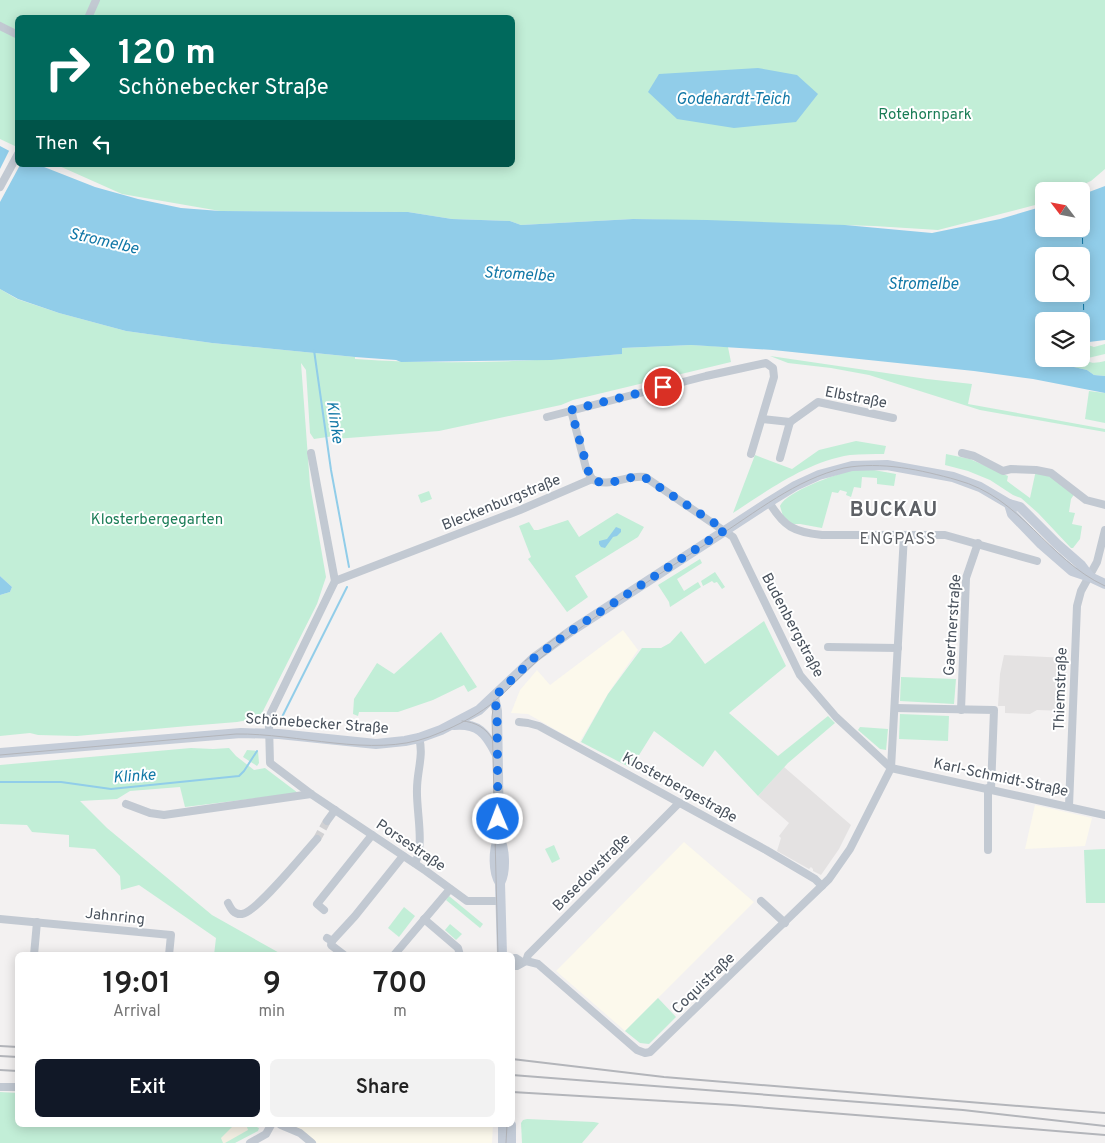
<!DOCTYPE html>
<meta charset="utf-8">
<style>
:root{--surface:#fff;--page:#f2f2f2;--text:#222;--muted:#767676;--accent:#111827}
body{margin:0;font-family:Overpass,sans-serif;background:var(--page);color:var(--text);height:100vh;display:flex;flex-direction:column;font-size:19px;white-space:nowrap}
*{box-sizing:border-box;margin:0}
p{font-size:16px;color:var(--muted)}
.icon{flex:none;width:28px;height:28px;fill:none;stroke:currentColor;stroke-width:2;stroke-linecap:round;stroke-linejoin:round}
.map{position:relative;flex:1;overflow:hidden}
.sheet{position:absolute;left:15px;top:952px;width:500px;height:175px;display:flex;flex-direction:column;background:var(--surface);border-radius:8px;box-shadow:0 2px 12px #0003}
.sheet>*{flex:none}
.banner{position:absolute;left:15px;top:15px;width:500px;height:152px;border-radius:8px;box-shadow:0 2px 12px #0003;background:#00695c;color:#fff;overflow:hidden}
.needle{width:32px;rotate:302deg}
.controls{position:absolute;left:1035px;top:182px;display:grid;gap:10px}
.controls a{display:grid;place-items:center;width:55px;height:55px;border-radius:8px;background:var(--surface);box-shadow:0 2px 12px #0003;font-size:25px}
.pin{position:absolute;display:grid;place-items:center;width:42px;height:42px;color:#fff;margin:-21px;border:2px solid #fff;border-radius:50%;box-shadow:0 1px 5px #0007}
.me{position:absolute;width:55px;margin:-28px;rotate:359deg;stroke-linejoin:round;filter:drop-shadow(0 0 4px #0008)}
.turn{display:flex;align-items:center;gap:18px;height:105px;padding:0 20px;font-size:22px}
.turn .icon{width:65px;height:65px;stroke-width:2.5}
.turn b{display:block;font-size:35px;line-height:42px}
.then{display:flex;align-items:center;height:48px;padding:0 20px;background:#0003;gap:10px;font-size:19px}
.eta{display:flex;justify-content:space-evenly;align-items:center;height:85px;text-align:center}
.eta b{font-size:30px;font-weight:600;line-height:35px}
.action{display:flex;gap:10px;margin-top:auto;padding:10px 20px}
.action a{flex:1;height:58px;border-radius:8px;background:var(--accent);color:#fff;font-size:20px;font-weight:600;line-height:58px;text-align:center}
.action a+a{background:var(--page);color:var(--text)}
.map>svg:first-child{display:block}
</style>
<div class="map">
<svg width="1105" height="1143" viewBox="0 0 1105 1143">
<rect width="100%" height="100%" fill="#f3f1f1"/>
<g fill="#fcf9ec">
<path d="M623,630L638,650L609,692L579,743L528,714L511,713L520,690L537,670L550,685Z"/>
<path d="M1035,805L1092,818L1085,846L1025,849Z"/>
<path d="M684,842L754,902L625,1031L556,971Z"/>
<path d="M292,1125H493L492,1143H315Z"/>
</g>
<g fill="#e4e2e2">
<path d="M1004,655L1067,658L1064,711L1037,710L1030,714L1005,713V706H998L1000,674Z"/>
<path d="M784,767L851,825L839,849L821,875L813,871V869L811,867L809,869L777,851L781,838L779,836L789,823L758,796Z"/>
</g>
<g fill="#c2eed7">
<path d="M0,0H1105V169L1091,181L1068,191H1044V202L1039,204L938,230L874,226L633,219L521,225L510,221L452,219L408,212L220,211L122,194L57,165H512V18H18L17,147L0,139Z"/>
<path d="M0,289L17,299L59,313L126,331L212,343L355,357V359C444,365 533,362 621,354L622,348L691,345L728,347L731,362L573,400L561,405L439,431L335,439L334,436L314,439L310,433L306,370L301,363L310,485L326,577L317,604L262,713L253,719L237,722L188,726L77,736L38,735L30,733L0,736V595L10,592L12,587L0,576Z"/>
<path d="M1105,344V354L1088,358L1085,355L1088,345L1094,347Z"/>
<path d="M1081,346H1083L1082,356C1090,365 1095,363 1105,361V376L1094,375L1087,370L1064,365L1066,359H1081Z"/>
<path d="M770,356L927,379L972,384L968,404L1105,429V432L980,410L869,375L831,368L788,363Z"/>
<path d="M1089,391L1105,393V423L1085,419Z"/>
<path d="M856,441L886,446L884,454C873,454 861,454 850,455C806,462 769,490 733,513L755,455L792,469L819,450Z"/>
<path d="M946,454L970,459L1008,476L1007,481L1030,498L1036,470L1051,473L1075,493L1071,499L1069,512L1075,513L1072,524L1082,526L1080,539L1073,548H1071L1038,513L1021,498L1013,495L990,480L968,471L945,465Z"/>
<path d="M851,470H874L896,474L894,486L877,484V478L862,477L861,488L854,487L851,497L846,495L847,492L840,490L838,493L832,492L822,528L800,524H792L783,516L780,506C787,491 835,475 851,470Z"/>
<path d="M429,491L432,499L421,503L418,495Z"/>
<path d="M617,513L644,527L638,537L575,576L588,597L567,612L528,559L531,557L519,526L529,522L534,530H538L568,520L579,537Z"/>
<path d="M700,559L702,563L677,579L684,591L698,582L701,587L670,607L669,602L658,585Z"/>
<path d="M715,572L725,587L722,589L717,582L714,583L712,581L703,586L701,581Z"/>
<path d="M764,621L786,666L729,713L778,756L828,716L835,723L788,763L758,796L715,750L703,767L654,731L631,768L581,742L608,694L642,648H661L670,643L681,631L705,664Z"/>
<path d="M441,632L477,687L468,692L464,685L433,700L398,712H359L358,716L353,714L354,699L377,663L394,674Z"/>
<path d="M901,677L956,679L954,704L900,701Z"/>
<path d="M900,714L949,716L948,741L899,739Z"/>
<path d="M860,727L888,729L886,750L880,749L858,730Z"/>
<path d="M191,748L213,749L229,748L236,756L254,770L265,768L298,793L185,807L180,787L130,791L117,799L80,801L107,828L212,915L283,955H214L216,938L139,885L121,890L120,876L95,849L69,847V835L32,832L27,825L0,824V765Z"/>
<path d="M247,750L258,751L259,763L257,766L243,757Z"/>
<path d="M554,845L560,859L552,863L545,849Z"/>
<path d="M1105,849V903H1086L1084,850Z"/>
<path d="M449,896L483,924L480,928L446,900Z"/>
<path d="M404,907L415,916L399,937L388,928Z"/>
<path d="M450,924L462,934L456,940L445,930Z"/>
<path d="M658,998L676,1017L649,1044L640,1043L625,1031Z"/>
<path d="M0,1092L17,1093L18,1125H252L259,1128L258,1131L235,1143H0Z"/>
<path d="M527,1119L594,1122L599,1123L582,1143H522L521,1123L523,1120Z"/>
</g>
<path fill="#f3efe3" d="M234,1125H243L247,1127L248,1130L225,1143H223L221,1138Z"/>
<g fill="#91cde9" fill-rule="evenodd">
<path d="M758,68L797,75L818,94L796,122L734,128L677,119L648,92L659,74Z"/>
<path d="M0,146L17,155L18,165H39L95,187L138,199L181,208L220,211L408,212L452,219L510,221L521,225L633,219L707,220L845,225L932,233L1000,219L1044,206V229H1081V195L1105,186V340L1081,343V321H1044V359H1064L1065,365L1087,370L1094,375L1105,376V393L1033,379L974,371L773,350L691,345L622,348V354L551,360L401,362L396,360L355,357L212,343L126,331L59,313L18,299L0,289ZM1044,256H1081V294H1044Z"/>
<path d="M616,527L621,529V532L617,536L613,537L605,548L601,547L599,544V541L607,539Z"/>
<path d="M0,576L12,587L10,592L0,595Z"/>
</g>
<path fill="#f3f1f1" d="M10,149L18,153V165H20L0,202V169Z"/>
<g fill="none" stroke-linecap="round" stroke-linejoin="round">
<g stroke="#91cde9" stroke-width="2">
<path d="M314,350L331,470L349,567"/>
<path d="M280,721L347,587"/>
<path d="M0,782H61L111,789L239,776L244,771L257,751"/>
</g>
<path stroke="#1278a7" stroke-width="1" stroke-dasharray="6 5" stroke-linecap="butt" d="M1082,205L1084,333"/>
<path stroke="#d1d1d3" stroke-width="8" stroke-dasharray="8 4" stroke-linecap="butt" d="M317,839L327,821"/>
<g stroke="#c2c9d2" stroke-width="8">
<path d="M88,18L96,0"/>
<path d="M0,26L18,35"/>
<path d="M0,187L18,154"/>
<path d="M571,410L586,468L592,479"/>
<path d="M547,417L706,376L766,363L773,368L774,377L751,454"/>
<path d="M762,419L790,422"/>
<path d="M311,453L335,581L270,715L269,725L270,763L311,794L426,871L467,901H500"/>
<path d="M962,453L974,456L1003,471L1011,469L1036,470L1051,473L1086,500L1105,505"/>
<path d="M780,458L790,422L818,402L893,418"/>
<path d="M769,502C784,527 794,532 822,535H945L1037,561"/>
<path d="M335,581L520,510L592,479C608,489 627,474 645,477L733,537L800,675L836,717L891,768"/>
<path d="M828,647L898,648"/>
<path d="M895,708L994,710L991,789"/>
<path d="M961,710L966,578L978,543"/>
<path d="M519,722L528,723L539,726L766,850L815,879L822,886"/>
<path d="M891,768L1105,815"/>
<path d="M126,804L150,813L164,815L311,794"/>
<path d="M1069,806L1077,606L1081,591L1097,562L1105,530"/>
<path d="M327,821L335,810"/>
<path d="M988,850V788"/>
<path d="M415,863C425,845 416,810 417,789C417,771 424,755 419,738"/>
<path d="M761,901L785,923"/>
<path d="M228,903C231,909 234,915 242,914C257,912 304,853 317,839"/>
<path d="M324,910L317,904L372,835"/>
<path d="M0,919L171,935L169,955"/>
<path d="M424,919L458,948L460,955"/>
<path d="M327,938L332,941L355,916L403,856"/>
<path d="M332,941L331,945L344,955"/>
<path d="M34,955L37,922"/>
<path d="M394,955L450,889"/>
<path d="M512,958H516L522,962"/>
<path d="M526,961L528,955L679,803"/>
<path d="M512,966H517L526,961L538,964L637,1050L645,1053L650,1052L829,879L850,849L891,768L904,535"/>
<path d="M0,1087H18"/>
<path d="M281,1125L300,1133L312,1143"/>
<path d="M250,1143L266,1134L271,1125"/>
</g>
<g stroke="#c4ccd8" stroke-width="10">
<path d="M1009,504L1012,514L1041,544L1072,571L1090,577L1105,584"/>
<path d="M494,697L497,711L499,837C505,849 506,871 500,883L502,955"/>
<path d="M454,725C478,723 486,733 496,753"/>
<path d="M0,753L241,733L279,734L376,744L405,741L419,738L441,730L479,710L534,658L571,631L769,502L795,486L819,475L852,466L887,465L953,477L980,487L1009,504L1020,507L1057,544L1081,565L1090,577"/>
<path d="M499,837C493,850 493,872 500,883"/>
<path d="M511,1125V1143"/>
<path d="M503,1143V1125"/>
</g>
<g stroke="#b3b5ba" stroke-width="1">
<path d="M525,661L563,632"/>
<path d="M494,700L492,717L498,955"/>
<path d="M462,721C476,722 486,728 493,740"/>
<path d="M0,755L236,734C297,733 372,758 429,737C450,729 473,718 490,705C509,690 523,672 542,657C596,614 655,577 714,539C755,513 796,479 844,468C881,461 922,470 957,480C1021,497 1047,559 1105,586"/>
<path d="M506,1143L507,1125"/>
</g>
<g stroke="#b3b5ba" stroke-width="2">
<path d="M0,1046L18,1047"/>
<path d="M0,1056L18,1057"/>
<path d="M512,1059L664,1077L1105,1113"/>
<path d="M0,1070L18,1071"/>
<path d="M512,1075L963,1110L1105,1126"/>
<path d="M512,1092L732,1105L1105,1135"/>
</g>
</g>
<g fill="none" stroke-linecap="round" stroke-linejoin="round">
<path stroke="#1a73e8" stroke-width="9" stroke-dasharray="0 16.2" d="M498,819L497,711L494,697L534,658L571,631L725,530L644,477C627,474 605,491 590,477L571,410L663,387"/>
</g>
<g text-anchor="middle" stroke-width="4" stroke-linejoin="round" paint-order="stroke">
<g font-size="15" fill="#1b7d57" stroke="#fff">
<text x="925" y="119">Rotehornpark</text>
<text x="157" y="524">Klosterbergegarten</text>
</g>
<g font-size="15" fill="#49525d" stroke="#fff">
<text transform="translate(856 397) rotate(11)" y="5">Elbstraße</text>
<text transform="translate(501 502) rotate(-22)" y="5">Bleckenburgstraße</text>
<text transform="translate(793 625) rotate(62)" y="5">Budenbergstraße</text>
<text transform="translate(952 625) rotate(-86)" y="5">Gaertnerstraße</text>
<text transform="translate(1060 689) rotate(-88)" y="5">Thiemstraße</text>
<text transform="translate(317 723) rotate(4)" y="5">Schönebecker Straße</text>
<text transform="translate(1001 777) rotate(12)" y="5">Karl-Schmidt-Straße</text>
<text transform="translate(680 787) rotate(29)" y="5">Klosterbergestraße</text>
<text transform="translate(411 845) rotate(34)" y="5">Porsestraße</text>
<text transform="translate(591 872) rotate(-45)" y="5">Basedowstraße</text>
<text transform="translate(115 916) rotate(6)" y="5">Jahnring</text>
<text transform="translate(703 983) rotate(-44)" y="5">Coquistraße</text>
</g>
<g font-size="16" font-style="italic" fill="#1278a7" stroke="#fff">
<text x="733" y="104">Godehardt-Teich</text>
<text transform="translate(104 240) rotate(13)" y="6">Stromelbe</text>
<text transform="translate(519 273) rotate(3)" y="6">Stromelbe</text>
<text x="923" y="289">Stromelbe</text>
<text transform="translate(336 422) rotate(81)" y="6">Klinke</text>
<text transform="translate(134 775) rotate(-4)" y="6">Klinke</text>
</g>
<g font-size="16" letter-spacing="1" fill="#5d6065" stroke="#fff">
<text x="898" y="544">ENGPASS</text>
</g>
<g font-size="20" font-weight="bold" letter-spacing="1" fill="#5d6065" stroke="#fff">
<text x="894" y="516">BUCKAU</text>
</g>
</g>
</svg>
<div class="controls">
<a><svg class="needle" viewBox="-14 -14 28 28"><path d="M0-13l5 13h-10z" fill="#e53935"/><path d="M0 13l5-13h-10z" fill="#767676"/></svg></a>
<a><svg class="icon" aria-label="search" viewBox="0 0 24 24"><circle cx="10" cy="10" r="6"/><path d="M15 15l6 6"/></svg></a>
<a><svg class="icon" aria-label="layers" viewBox="0 0 24 24"><path d="M12 4l9 5-9 5-9-5zM3 14l9 5 9-5"/></svg></a>
</div>
<div class="pin" style="left:663px;top:387px;background:#d93025"><svg class="icon" aria-label="arrive" viewBox="0 0 24 24"><path d="M6 21V4h12l-3 4 3 4H6"/></svg></div>
<svg class="me" style="left:498px;top:819px" viewBox="-20 -20 40 40"><circle r="17" fill="#1a73e8" stroke="#fff" stroke-width="3"/><path d="M0-11L8 9 0 5-8 9z" fill="#fff"/></svg>
<div class="banner">
<div class="turn"><svg class="icon" aria-label="right" viewBox="0 0 24 24"><path d="M7 20v-9h11M14 6l5 5-5 5"/></svg><div><b>120 m</b>Schönebecker Straße</div></div>
<div class="then">Then<svg class="icon" aria-label="left" viewBox="0 0 24 24"><path d="M17 20v-9H6M10 6l-5 5 5 5"/></svg></div>
</div>
<section class="sheet">
<div class="eta">
<div><b>19:01</b><p>Arrival</p></div>
<div><b>9</b><p>min</p></div>
<div><b>700</b><p>m</p></div>
</div>
<div class="action"><a>Exit</a><a>Share</a></div>
</section>
</div>
